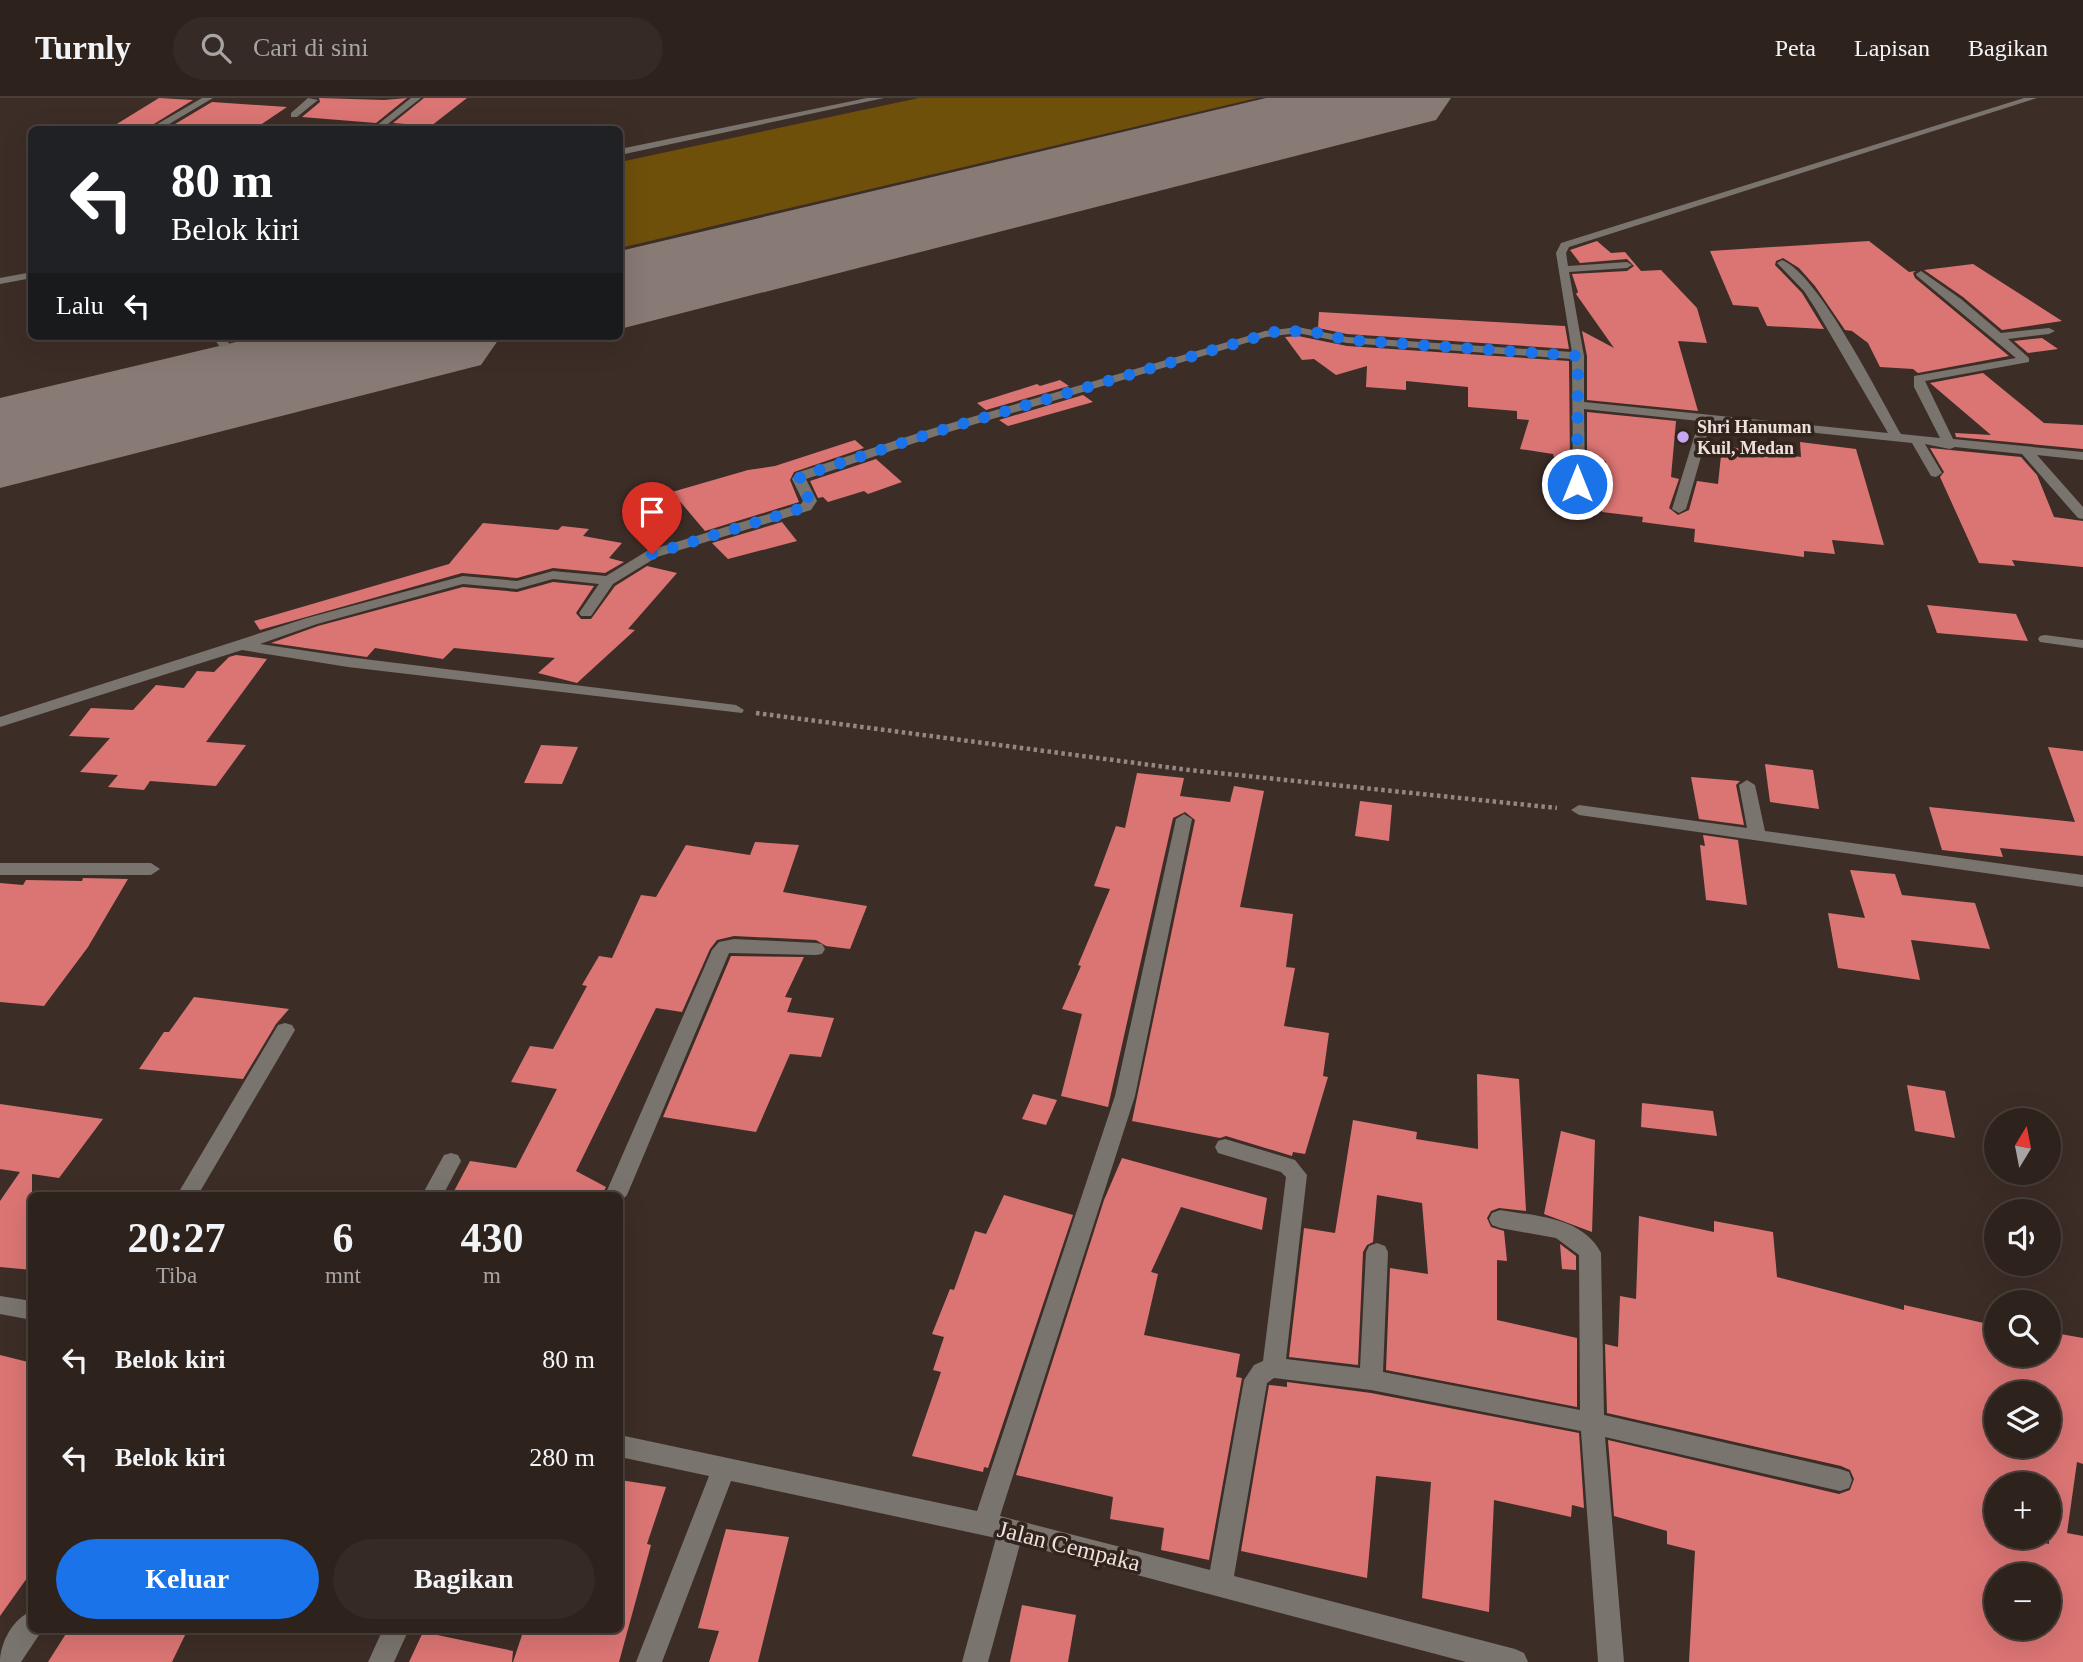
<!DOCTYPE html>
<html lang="id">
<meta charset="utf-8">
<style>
:root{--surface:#2e221d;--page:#362a26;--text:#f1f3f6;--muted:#a7a4a4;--line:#493f3b;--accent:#1a73e8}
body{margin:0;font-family:Georgia,serif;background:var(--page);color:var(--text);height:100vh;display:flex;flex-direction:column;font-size:26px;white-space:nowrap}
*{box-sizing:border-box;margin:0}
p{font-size:23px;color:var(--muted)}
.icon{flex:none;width:38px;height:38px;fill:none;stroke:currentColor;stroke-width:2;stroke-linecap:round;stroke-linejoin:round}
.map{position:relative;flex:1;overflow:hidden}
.side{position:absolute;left:28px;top:1094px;width:595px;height:441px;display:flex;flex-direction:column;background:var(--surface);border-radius:10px;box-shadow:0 7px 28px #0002,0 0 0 2px var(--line)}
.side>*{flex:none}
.banner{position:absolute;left:28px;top:28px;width:595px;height:214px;border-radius:10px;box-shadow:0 7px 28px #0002,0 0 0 2px var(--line);background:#202124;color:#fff;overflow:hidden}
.needle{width:46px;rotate:10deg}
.buttons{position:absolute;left:1984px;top:1010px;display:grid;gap:14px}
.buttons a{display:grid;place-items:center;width:77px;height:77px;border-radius:50%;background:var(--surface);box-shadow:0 7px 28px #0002,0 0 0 2px var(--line);font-size:35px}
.pin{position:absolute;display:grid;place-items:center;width:60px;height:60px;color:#fff;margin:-72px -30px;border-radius:50% 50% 50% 0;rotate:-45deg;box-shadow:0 0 7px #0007}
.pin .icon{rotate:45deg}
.me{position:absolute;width:77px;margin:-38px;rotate:0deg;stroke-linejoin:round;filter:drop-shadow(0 0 5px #0008)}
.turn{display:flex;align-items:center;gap:24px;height:147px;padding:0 28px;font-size:32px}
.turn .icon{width:91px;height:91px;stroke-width:2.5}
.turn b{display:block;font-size:49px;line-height:60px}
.then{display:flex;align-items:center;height:66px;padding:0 28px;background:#0003;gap:14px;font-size:26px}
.eta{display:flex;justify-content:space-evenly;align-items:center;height:119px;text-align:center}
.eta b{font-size:42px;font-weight:600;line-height:49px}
.cta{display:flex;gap:14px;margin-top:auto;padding:14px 28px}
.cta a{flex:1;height:80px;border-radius:42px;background:var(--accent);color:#fff;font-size:28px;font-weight:600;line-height:80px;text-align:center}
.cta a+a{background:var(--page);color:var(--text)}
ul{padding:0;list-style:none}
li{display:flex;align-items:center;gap:21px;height:98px;padding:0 28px}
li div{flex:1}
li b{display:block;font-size:26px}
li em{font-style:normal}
header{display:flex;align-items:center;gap:42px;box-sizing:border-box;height:98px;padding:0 35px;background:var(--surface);border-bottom:2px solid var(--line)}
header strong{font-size:33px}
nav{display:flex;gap:38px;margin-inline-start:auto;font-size:24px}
.search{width:490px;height:63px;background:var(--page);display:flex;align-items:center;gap:18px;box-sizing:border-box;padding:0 24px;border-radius:38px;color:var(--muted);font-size:26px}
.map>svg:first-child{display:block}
</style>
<header>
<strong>Turnly</strong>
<div class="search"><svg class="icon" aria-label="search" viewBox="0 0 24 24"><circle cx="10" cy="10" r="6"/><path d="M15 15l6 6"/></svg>Cari di sini</div>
<nav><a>Peta</a><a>Lapisan</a><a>Bagikan</a></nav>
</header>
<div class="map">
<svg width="2083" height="1564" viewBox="0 0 2083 1564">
<rect width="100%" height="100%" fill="#3d2d27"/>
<path fill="#6f500b" d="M919,0H1257L620,150V64Z"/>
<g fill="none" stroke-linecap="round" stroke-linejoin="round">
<g fill="#887a74" fill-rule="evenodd">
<path d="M1266,0H1451L1436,22L620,231V153Z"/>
<path d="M261,238H501L481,267L0,390V300Z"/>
</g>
</g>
<g fill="#db7574" fill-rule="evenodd">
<path d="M159,0L193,2L144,32H107Z"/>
<path d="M319,0L384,2L407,0L376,25L302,19L320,4Z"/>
<path d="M424,0H467L431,28L393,25Z"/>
<path d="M212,4L287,9L253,32H165Z"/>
<path d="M1597,143L1611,155L1625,154L1641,173L1661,172L1697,210L1707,245L1678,243L1698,313L1587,302V258L1582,233L1614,250L1576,196L1578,194L1572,176L1627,173L1634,168L1627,161L1580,165L1570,152Z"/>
<path d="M1869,143L1909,174L1916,173L1913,175L1915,180L2009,258L1918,275L1913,271L1880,269L1868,245L1852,233L1845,232L1815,188L1799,170L1783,160L1776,163L1775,167L1802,195L1824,231L1767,228L1758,209L1733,207L1710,153Z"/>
<path d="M1973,166L2062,223L2002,232L1963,199L1924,172Z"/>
<path d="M1319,214L1565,228L1569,251L1347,236L1318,230Z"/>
<path d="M1298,238L1347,248L1569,263L1570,362H1555L1553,356L1520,351L1529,322L1517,321V313L1468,309V289L1406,283V292L1366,289L1367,268L1336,277L1314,261L1302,262L1285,239Z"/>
<path d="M2042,240L2058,251L2028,255L2014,243Z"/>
<path d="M1983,275L2044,325L2083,327V351L1956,339L1955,335L1991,337L1930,285Z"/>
<path d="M1060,282L1069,288L986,312L977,305L1037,286L1040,288Z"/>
<path d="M1083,297L1093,304L1008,328L999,322Z"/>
<path d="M1587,314L1676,323L1671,379L1679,381L1669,410L1678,417L1689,412L1697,383L1718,386L1722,348L1801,359L1800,344L1856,351L1884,447L1832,442L1835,456L1804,453V459L1694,444L1695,431L1642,424L1643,419L1602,414L1606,363H1587Z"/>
<path d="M855,342L864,350L794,374L790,382L799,404L705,433L672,394L748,372L775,368Z"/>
<path d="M1930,350L2021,359L2037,377L2054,419L2083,423V469L2012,462L2015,468L1979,465L1940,379L1944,374Z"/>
<path d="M876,361L902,384L868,396L864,393L828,404L823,399L818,400L810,383Z"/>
<path d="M782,424L797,443L728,461L712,445Z"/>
<path d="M483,425L558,432L562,428L589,431L583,438L622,445L609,460L624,464L605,475L553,470L517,480L462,475L260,532L254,523L449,466Z"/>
<path d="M647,468L677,475L628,531L635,532L577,585L538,575L555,560L454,550L443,561L375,550L367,559L271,545L318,528L463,489L517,494L553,484L594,488L576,515L581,521H591L615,488Z"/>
<path d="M1927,507L2016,516L2028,543L1937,535Z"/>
<path d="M236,557L267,561L206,644L246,647L216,688L150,683L144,692L108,689L118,677L80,674L110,640L69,638L91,610L133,612L156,587L184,590L197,573L214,574L229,559Z"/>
<path d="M541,647L578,649L562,686L524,685Z"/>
<path d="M2048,649L2083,653V758L2000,750L2003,759L1942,752L1929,709L2075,724Z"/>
<path d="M1765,666L1813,672L1819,711L1770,704Z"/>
<path d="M1137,675L1184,680L1180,698L1230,704L1234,688L1264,693L1240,809L1293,816L1286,869L1295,870L1284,928L1329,935L1323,978L1328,979L1305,1056L1293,1054L1292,1058L1226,1038L1220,1040L1132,1023L1195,722L1185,714L1173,720L1108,1009L1061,998L1082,916L1062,911L1081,868L1078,867L1110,791L1094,788L1116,728L1125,730Z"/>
<path d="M1691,679L1740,683L1736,687L1744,727L1699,721Z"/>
<path d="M1360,703L1392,707L1389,743L1355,738Z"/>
<path d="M1703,737L1738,742L1747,807L1706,802L1700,747L1705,748Z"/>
<path d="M755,744L799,747L783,794L867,808L850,851L826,848L816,842L734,838L717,842L710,851L682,914L656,910L576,1073L606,1089L602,1097H452L470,1063L516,1070L557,991L511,984L530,948L553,951L587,888L582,887L599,858L612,860L641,797L656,799L686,747L750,757Z"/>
<path d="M1850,772L1895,776L1902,797L1975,805L1990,851L1911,842L1920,882L1838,870L1828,815L1865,820Z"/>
<path d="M83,780L128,781L88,849L44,908L0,904V785L23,787L26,782L82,783Z"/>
<path d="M731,858L804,859L785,899L792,900L787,914L834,920L821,959L790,956L756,1034L663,1019Z"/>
<path d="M194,899L289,911L276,926L243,981L139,971L164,934H169Z"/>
<path d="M1477,976L1519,981L1526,1113L1499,1110L1491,1113L1487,1120L1491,1129L1504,1133L1507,1163L1497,1162V1222L1577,1240V1309L1386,1272L1390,1170L1428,1176L1422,1105L1377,1097L1373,1144L1367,1147L1363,1154L1358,1267L1289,1259L1304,1130L1335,1135L1353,1022L1417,1034L1416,1041L1478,1051Z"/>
<path d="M1907,987L1945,993L1955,1040L1915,1033Z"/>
<path d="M1033,996L1057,1002L1046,1027L1022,1021Z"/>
<path d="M1642,1005L1713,1013L1717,1038L1641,1029Z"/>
<path d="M0,1006L103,1021L59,1080L32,1076V1172L0,1169V1103L20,1074L0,1071Z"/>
<path d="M1561,1033L1595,1042L1592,1134L1544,1116Z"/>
<path d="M1122,1060L1267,1100L1262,1132L1181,1109L1151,1174L1158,1176L1144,1237L1240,1256L1236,1279L1242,1280L1209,1462L1161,1452L1164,1430L1110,1421L1113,1399L1016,1377L1104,1102Z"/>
<path d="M1004,1097L1073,1117L988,1370L984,1369L983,1374L912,1358L941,1274L933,1272L944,1239L932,1236L950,1191L954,1192L975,1133L986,1136Z"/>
<path d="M1639,1118L1714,1134V1123L1773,1134L1777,1179L1904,1212V1207L1997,1228V1256H2049V1234L2083,1240V1366L2077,1364L2067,1435L2083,1438V1564H1689L1695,1453L1667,1446V1433L1614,1418L1608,1342L1839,1396L1850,1392L1854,1381L1850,1372L1841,1368L1607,1315L1605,1246L1618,1249L1620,1198L1636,1201ZM1997,1295H2049V1348H1997ZM1994,1386H2049V1410L2054,1432L2049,1431V1446L2017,1438H1997ZM1997,1477H2049V1530H1997Z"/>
<path d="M1560,1146L1576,1158V1172L1562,1171Z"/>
<path d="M0,1257L32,1265V1473L0,1518Z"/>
<path d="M1287,1284L1371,1295L1579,1335L1584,1410L1572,1407L1571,1419L1494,1402L1489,1514L1422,1500L1431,1384L1376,1378L1367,1480L1241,1453L1269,1287L1287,1289Z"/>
<path d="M620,1382L666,1389L647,1446L651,1447L619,1564H513L524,1531H620Z"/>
<path d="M726,1431L789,1439L758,1564H709L719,1533L698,1530Z"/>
<path d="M1022,1507L1076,1517L1068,1564H1010Z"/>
<path d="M69,1531H188L172,1564H48Z"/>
<path d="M423,1534L513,1553L512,1564H409Z"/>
</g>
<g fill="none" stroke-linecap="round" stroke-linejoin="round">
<path stroke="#958782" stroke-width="4.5" stroke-dasharray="3.5 3.5" stroke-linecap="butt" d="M756,615L1189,672L1557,710"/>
<g fill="#7a746e" fill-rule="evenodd">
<path d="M202,0H213L159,32H147Z"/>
<path d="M308,0L318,2L297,19H291V15Z"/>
<path d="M411,0H421L380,32H371Z"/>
<path d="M867,0H884L620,57V51Z"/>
<path d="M2024,0H2037L1569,149L1566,155L1568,168L1627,164L1632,167L1627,170L1569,174L1584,258V304L1888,335L1815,210L1804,193L1777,165L1782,162C1819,177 1879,298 1901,336L1940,340L1914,289V278L2016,260L1917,178L1916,176L1921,173L1961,201L2001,235L2049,230L2055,233L2049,236L2008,241L2029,260V264L1925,283L1953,341L2083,354V362L2037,357L2083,409V421L2078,420L2022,356L1955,349L1950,351L1925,346L1942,375L1936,379L1931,378L1912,345L1711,324L1686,411L1679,415L1672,411L1699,323L1584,311L1585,386L1583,389H1573L1572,261L1347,245L1298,235L1266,239L939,337L806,381L817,403L811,412L657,459L613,486L591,518H581L579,515L599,486L553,481L517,491L463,486L317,526L260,546L348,559L736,607L744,612L742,615L348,569L242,552L0,629V619L307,520L463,478L517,483L553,473L606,478L647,453L801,406L803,403L792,381L796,375L931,331L1265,233L1298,229L1347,239L1572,254L1556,155L1561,145Z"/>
<path d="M32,174V180L0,186V180Z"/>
<path d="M212,238H224L230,247L220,249Z"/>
<path d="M2045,537L2083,542V550L2040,544L2038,541L2040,538Z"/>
<path d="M1747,682L1755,687L1765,733L2083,777V789L1579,717L1571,712L1579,707L1747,730L1739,687Z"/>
<path d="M1184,716L1192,721L1135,998L1000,1418L1210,1472L1244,1282L1254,1267L1263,1263L1286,1079L1281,1074L1218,1055L1215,1049L1218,1043L1225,1041L1295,1062L1307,1077L1286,1261L1360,1270L1366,1154L1369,1148L1377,1145L1385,1148L1388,1154L1383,1274L1580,1312L1579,1157L1556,1140L1500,1130L1492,1127L1489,1121L1492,1115L1500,1112C1535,1118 1583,1119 1601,1155L1604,1317L1840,1371L1849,1374L1852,1382L1849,1390L1840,1393L1605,1339L1624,1564H1598L1581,1333L1371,1292L1274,1280L1267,1285L1234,1478L1515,1551L1524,1555L1528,1564H1466L1020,1446L988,1564H962L996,1440L731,1383L662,1564H636L709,1378L620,1359V1337L977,1413L1115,998L1176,721Z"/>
<path d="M0,765H151L160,771L151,777H0Z"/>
<path d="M734,841L816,845L822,846L825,851L822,856L816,857L729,855L627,1097L620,1104V1097H605L712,852L719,844Z"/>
<path d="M285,925L292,927L295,932L198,1097H177L278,927Z"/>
<path d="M451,1055L458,1057L461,1063L443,1097H422L444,1057Z"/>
<path d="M0,1198L32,1203V1222L0,1216Z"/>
<path d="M32,1513V1531H42L41,1534L21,1564H0C0,1545 13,1520 32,1513Z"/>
<path d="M383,1531H409L394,1564H368Z"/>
</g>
</g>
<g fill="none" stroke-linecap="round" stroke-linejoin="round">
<path stroke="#1a73e8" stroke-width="12" stroke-dasharray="0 21.6" d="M652,456L806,409L810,403L799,381L801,378L935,334L1281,232L1319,235L1347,242L1578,258L1577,386"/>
</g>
<circle fill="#c4a7f1" stroke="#32231d" stroke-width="2.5" cx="1683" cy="339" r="7"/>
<g text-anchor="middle" stroke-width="7" stroke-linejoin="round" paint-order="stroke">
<g font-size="18" font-weight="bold" fill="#ece1dd" stroke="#32231d" text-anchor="start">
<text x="1697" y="335">Shri Hanuman<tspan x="1697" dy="21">Kuil, Medan</tspan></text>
</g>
<g font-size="24" fill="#ece1dd" stroke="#32231d">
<text transform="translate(1069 1448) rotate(14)" y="8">Jalan Cempaka</text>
</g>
</g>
</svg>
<div class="buttons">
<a><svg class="needle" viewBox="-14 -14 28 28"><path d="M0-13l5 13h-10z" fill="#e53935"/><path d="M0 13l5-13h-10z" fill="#a7a4a4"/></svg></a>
<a><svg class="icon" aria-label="sound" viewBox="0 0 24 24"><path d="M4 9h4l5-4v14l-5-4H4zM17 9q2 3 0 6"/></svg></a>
<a><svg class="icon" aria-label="search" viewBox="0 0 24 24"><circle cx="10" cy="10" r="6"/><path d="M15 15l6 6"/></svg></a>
<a><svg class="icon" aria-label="layers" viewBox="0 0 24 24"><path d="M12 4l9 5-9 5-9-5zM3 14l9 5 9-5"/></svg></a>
<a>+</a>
<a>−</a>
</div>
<div class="pin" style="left:652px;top:456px;background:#d93025"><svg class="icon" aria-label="arrive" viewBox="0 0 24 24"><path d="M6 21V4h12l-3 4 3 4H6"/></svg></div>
<svg class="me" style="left:1577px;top:386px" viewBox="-20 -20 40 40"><circle r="17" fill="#1a73e8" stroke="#fff" stroke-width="3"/><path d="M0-11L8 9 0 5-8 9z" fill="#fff"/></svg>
<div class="banner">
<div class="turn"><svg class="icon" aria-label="left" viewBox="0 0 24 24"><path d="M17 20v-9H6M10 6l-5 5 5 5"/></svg><div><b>80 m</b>Belok kiri</div></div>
<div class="then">Lalu<svg class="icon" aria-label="left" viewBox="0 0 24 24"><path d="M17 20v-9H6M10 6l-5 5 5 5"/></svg></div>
</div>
<section class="side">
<div class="eta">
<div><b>20:27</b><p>Tiba</p></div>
<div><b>6</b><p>mnt</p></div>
<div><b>430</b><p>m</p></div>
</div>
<ul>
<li><svg class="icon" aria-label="left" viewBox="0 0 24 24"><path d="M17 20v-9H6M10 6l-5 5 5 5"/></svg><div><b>Belok kiri</b></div><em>80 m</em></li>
<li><svg class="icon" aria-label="left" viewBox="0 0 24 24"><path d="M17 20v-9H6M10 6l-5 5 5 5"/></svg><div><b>Belok kiri</b></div><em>280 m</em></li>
</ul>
<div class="cta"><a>Keluar</a><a>Bagikan</a></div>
</section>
</div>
